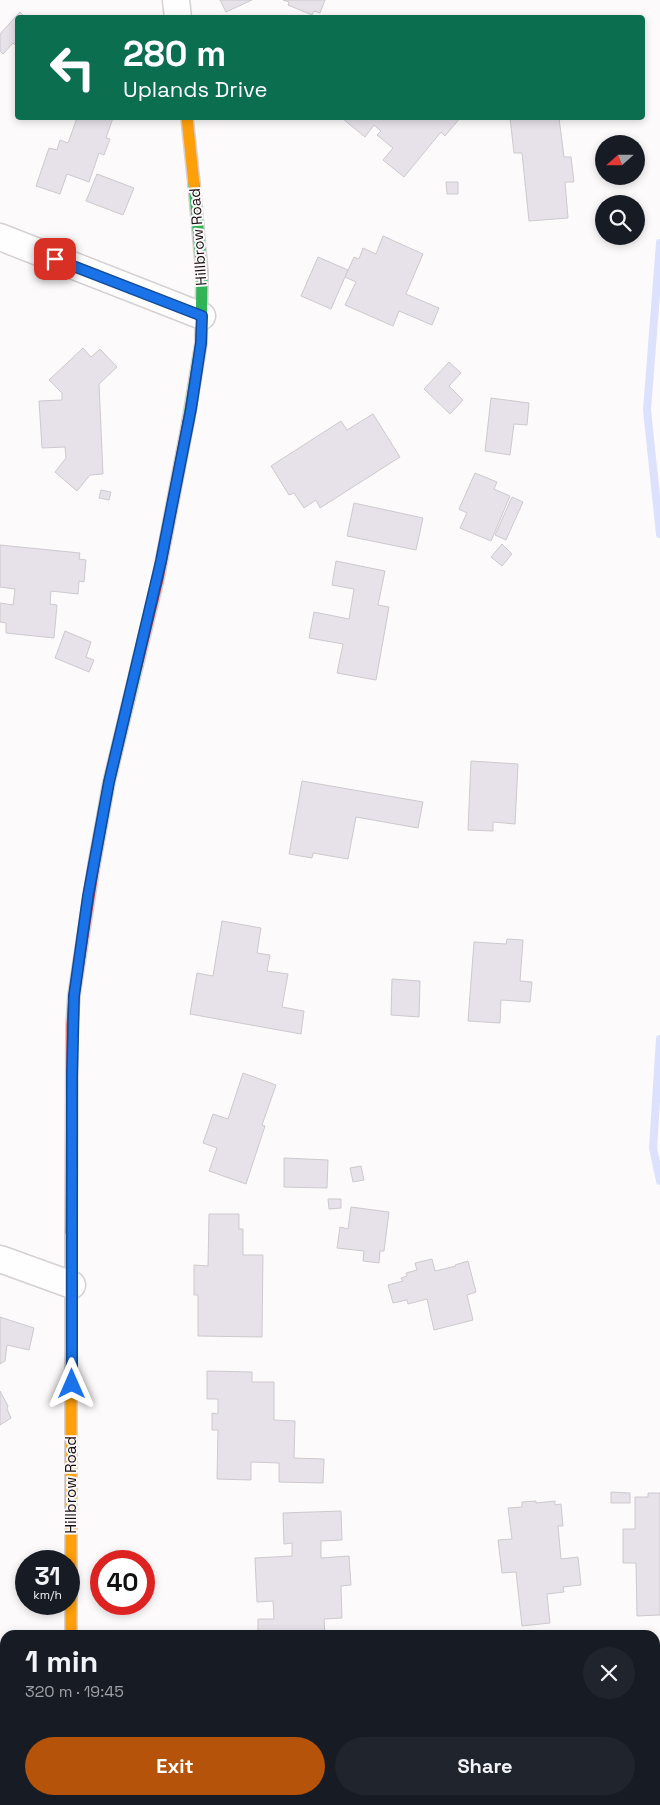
<!DOCTYPE html>
<meta charset="utf-8">
<style>
:root{--surface:#171b24;--page:#20242c;--text:#f1f3f6;--muted:#9ea1a6;--accent:#b45309}
body{margin:0;font-family:"Space Grotesk",sans-serif;background:var(--page);color:var(--text);height:100vh;display:flex;flex-direction:column;font-size:19px;white-space:nowrap}
*{box-sizing:border-box;margin:0}
p{font-size:16px;color:var(--muted)}
.icon{flex:none;width:28px;height:28px;fill:none;stroke:currentColor;stroke-width:2;stroke-linecap:round;stroke-linejoin:round}
.map{position:relative;flex:1;overflow:hidden}
.side{position:absolute;left:0px;top:1630px;width:660px;height:175px;display:flex;flex-direction:column;background:var(--surface);border-radius:15px 15px 0 0;box-shadow:0 2px 8px #0003}
.side>*{flex:none}
.banner{position:absolute;left:15px;top:15px;width:630px;height:105px;border-radius:5px;box-shadow:0 2px 8px #0003;background:#0b6e4f;color:#fff;overflow:hidden}
.needle{width:32px;rotate:249deg}
.controls{position:absolute;left:595px;top:135px;display:grid;gap:10px}
.controls a{display:grid;place-items:center;width:50px;height:50px;border-radius:50%;background:var(--surface);box-shadow:0 2px 8px #0003;font-size:25px}
.speed{position:absolute;left:15px;top:1550px;display:flex;gap:10px;font-size:25px;font-weight:700;text-align:center}
.speed>*{display:grid;place-content:center;width:65px;height:65px;border-radius:50%;background:var(--surface);box-shadow:0 2px 8px #0003;line-height:1}
.speed small{font-size:12px;font-weight:400}
.speed .limit{border:8px solid #d22;background:#fff;color:#111}
.pin{position:absolute;display:grid;place-items:center;width:42px;height:42px;color:#fff;margin:-21px;border-radius:10px;box-shadow:0 2px 8px #0006}
.me{position:absolute;width:55px;margin:-28px;rotate:0deg;stroke-linejoin:round;filter:drop-shadow(0 0 4px #0008)}
.turn{display:flex;align-items:center;gap:18px;height:105px;padding:0 25px;font-size:22px}
.turn .icon{width:65px;height:65px;stroke-width:2.5}
.turn b{display:block;font-size:35px;line-height:42px}
.round{display:grid;place-items:center;flex:none;width:52px;height:52px;border-radius:26px;background:var(--page)}
.head{display:flex;align-items:center;justify-content:space-between;height:85px;padding:0 25px}
h1{font-size:30px;font-weight:800;line-height:38px}
.action{display:flex;gap:10px;margin-top:auto;padding:10px 25px}
.action a{flex:1;height:58px;border-radius:30px;background:var(--accent);color:#fff;font-size:20px;font-weight:800;line-height:58px;text-align:center}
.action a+a{background:var(--page);color:var(--text)}
.map>svg:first-child{display:block}
</style>
<div class="map">
<svg width="660" height="1805" viewBox="0 0 660 1805">
<rect width="100%" height="100%" fill="#fdfafb"/>
<g fill="none" stroke-linecap="round" stroke-linejoin="round">
<g stroke="#dce1fd" stroke-width="8">
<path d="M660,243L647,410L660,534"/>
<path d="M660,1039L653,1148L660,1181"/>
</g>
</g>
<g fill="#e7e1e9" stroke="#cdc9cd">
<path d="M220,0H252L226,12Z"/>
<path d="M283,0H325L320,13L314,11L312,15L288,5L289,2Z"/>
<path d="M20,12L26,18H18V48L13,43L3,54L0,51V34Z"/>
<path d="M77,118H113L106,138L110,139L104,155L99,153L89,182L67,174L60,194L36,186L49,148L57,150L60,140L68,143Z"/>
<path d="M344,118H460L445,136L441,132L404,177L383,160L393,148L377,135L381,131L374,125L365,137L343,119Z"/>
<path d="M510,118H559L564,157H571L574,182H565L568,218L529,221L522,153H514Z"/>
<path d="M97,174L134,188L123,215L86,201Z"/>
<path d="M446,182H458V194H447Z"/>
<path d="M383,236L423,254L406,294L439,308L432,325L399,311L393,326L345,305L356,282L345,277L354,257L359,259L363,248L376,254Z"/>
<path d="M318,257L348,270L331,309L301,296Z"/>
<path d="M83,348L91,357L100,349L117,367L99,384L103,474L90,475L77,491L55,472L66,458L65,447L42,448L39,401L62,400V393L49,380Z"/>
<path d="M449,362L461,373L449,386L463,400L450,414L424,389Z"/>
<path d="M491,398L529,403L527,425L514,424L510,455L485,451Z"/>
<path d="M373,414L400,457L320,508L316,500L304,508L294,493L289,495L271,466L341,421L347,430Z"/>
<path d="M475,473L497,482L494,489L510,496L491,541L460,528L467,513L459,509Z"/>
<path d="M101,490L111,492L109,500L99,498Z"/>
<path d="M512,497L523,502L506,540L495,535Z"/>
<path d="M354,503L423,518L416,550L347,536Z"/>
<path d="M502,544L512,554L502,566L491,557Z"/>
<path d="M0,545L80,553L79,559L86,560L84,582L79,581L78,594L51,591L50,604L57,605L54,638L6,633V623L0,622V603L13,605L15,589L0,587Z"/>
<path d="M336,561L385,571L378,605L389,607L376,680L337,673L343,644L309,638L314,612L349,619L354,589L332,585Z"/>
<path d="M65,631L91,642L86,657L94,660L89,672L55,658Z"/>
<path d="M471,761L518,764L515,824L493,822V831L468,830Z"/>
<path d="M302,781L423,802L418,828L356,817L348,859L313,853L312,858L289,854Z"/>
<path d="M222,921L261,928L257,953L270,955L267,971L288,974L282,1007L304,1011L301,1034L190,1014L197,973L213,976Z"/>
<path d="M507,939L523,940L520,981L532,982L530,1002L501,1000L500,1023L468,1021L474,942L506,944Z"/>
<path d="M392,979L420,981L419,1017L391,1015Z"/>
<path d="M243,1073L276,1085L262,1125L265,1126L246,1184L209,1171L217,1148L203,1143L213,1114L228,1119Z"/>
<path d="M284,1158L328,1160L327,1188L284,1187Z"/>
<path d="M361,1166L364,1180L353,1182L350,1168Z"/>
<path d="M328,1199H341V1208L329,1209Z"/>
<path d="M351,1207L389,1212L384,1251H380L379,1263L363,1261L364,1251L337,1248L340,1227L348,1229Z"/>
<path d="M209,1214H239V1229H243V1255H263L262,1337L198,1336V1295H194V1265L208,1266Z"/>
<path d="M432,1259L435,1271L456,1266L455,1265L468,1261L476,1292L467,1295L473,1320L434,1330L427,1299L408,1304L407,1300L393,1303L388,1285L403,1281L401,1278L407,1276L406,1273L417,1270L415,1263Z"/>
<path d="M0,1317L34,1328L29,1350L7,1345L5,1361L0,1364Z"/>
<path d="M207,1371L252,1372V1382H274V1420L295,1421L294,1458L324,1459L323,1483L279,1482V1463L251,1462V1480L217,1479L218,1430H212V1413L218,1414V1399H207Z"/>
<path d="M0,1391L8,1406L7,1409L11,1418L0,1425Z"/>
<path d="M611,1492L630,1493V1503H611Z"/>
<path d="M648,1493H660V1615L637,1616L636,1563H623V1529H635V1497H648Z"/>
<path d="M536,1501V1503L555,1501V1505L561,1504L563,1526H558L561,1559L578,1557L581,1585L563,1587L564,1592L547,1594L550,1623L522,1626L516,1572L502,1573L498,1540L512,1539L508,1508L522,1507V1502Z"/>
<path d="M341,1511L342,1540L321,1541V1558L349,1556L351,1585L341,1586L342,1618L324,1619L325,1635H258V1619H274L273,1601L257,1602L255,1558L292,1556V1543L284,1544L283,1513Z"/>
<path d="M660,1646V1710L659,1707L655,1708V1681H657L655,1673V1647Z"/>
<path d="M655,1712L660,1732V1739L655,1741Z"/>
<path d="M242,1800H276V1804L243,1805Z"/>
</g>
<g fill="none" stroke-linecap="round" stroke-linejoin="round">
<defs>
<g id="street">
<path d="M176,0L178,18"/>
<path d="M0,237L202,316"/>
<path d="M0,1259L72,1285"/>
<path d="M67,1805V1800"/>
</g>
<g id="fast">
<path d="M188,422L201,343L202,273L194,184"/>
<path d="M94,865L109,782L137,666"/>
</g>
<g id="slow">
<path d="M187,118L194,184"/>
<path d="M71,1232V1635"/>
</g>
<g id="jam">
<path d="M137,666L158,579L188,422"/>
<path d="M71,1232L72,1025L74,995L94,865"/>
</g>
</defs>
<use href="#street" stroke="#d5d0d2" stroke-width="29"/>
<use href="#fast" stroke="#d5d0d2" stroke-width="14"/>
<use href="#slow" stroke="#d5d0d2" stroke-width="14"/>
<use href="#jam" stroke="#d5d0d2" stroke-width="14"/>
<use href="#street" stroke="#fffefe" stroke-width="26"/>
<use href="#fast" stroke="#30b455" stroke-width="11"/>
<use href="#slow" stroke="#ff9f0a" stroke-width="11"/>
<use href="#jam" stroke="#e5322d" stroke-width="11"/>
</g>
<g fill="none" stroke-linecap="round" stroke-linejoin="round">
<defs>
<path id="route" d="M55,259L202,316L201,343L191,409L161,561L109,782L88,896L74,996L72,1076V1384"/>
</defs>
<use href="#route" stroke="#114b97" stroke-width="12"/>
<use href="#route" stroke="#1a73e8" stroke-width="9"/>
</g>
<g text-anchor="middle" stroke-width="4" stroke-linejoin="round" paint-order="stroke">
<g font-size="15" fill="#191115" stroke="#fef9fb">
<text transform="translate(198 237) rotate(-94)" y="5">Hillbrow Road</text>
<text transform="translate(71 1485) rotate(-90)" y="5">Hillbrow Road</text>
</g>
</g>
</svg>
<div class="controls">
<a><svg class="needle" viewBox="-14 -14 28 28"><path d="M0-13l5 13h-10z" fill="#e53935"/><path d="M0 13l5-13h-10z" fill="#9ea1a6"/></svg></a>
<a><svg class="icon" aria-label="search" viewBox="0 0 24 24"><circle cx="10" cy="10" r="6"/><path d="M15 15l6 6"/></svg></a>
</div>
<div class="speed"><div>31<small>km/h</small></div><div class="limit">40</div></div>
<div class="pin" style="left:55px;top:259px;background:#d93025"><svg class="icon" aria-label="arrive" viewBox="0 0 24 24"><path d="M6 21V4h12l-3 4 3 4H6"/></svg></div>
<svg class="me" style="left:72px;top:1384px" viewBox="-20 -20 40 40"><path d="M0-17L14 15 0 8-14 15z" fill="#1a73e8" stroke="#fff" stroke-width="4"/></svg>
<div class="banner">
<div class="turn"><svg class="icon" aria-label="left" viewBox="0 0 24 24"><path d="M17 20v-9H6M10 6l-5 5 5 5"/></svg><div><b>280 m</b>Uplands Drive</div></div>
</div>
<section class="side">
<div class="head"><div><h1>1 min</h1><p>320 m · 19:45</p></div><a class="round"><svg class="icon" aria-label="close" viewBox="0 0 24 24"><path d="M6 6l12 12M18 6L6 18"/></svg></a></div>
<div class="action"><a>Exit</a><a>Share</a></div>
</section>
</div>
